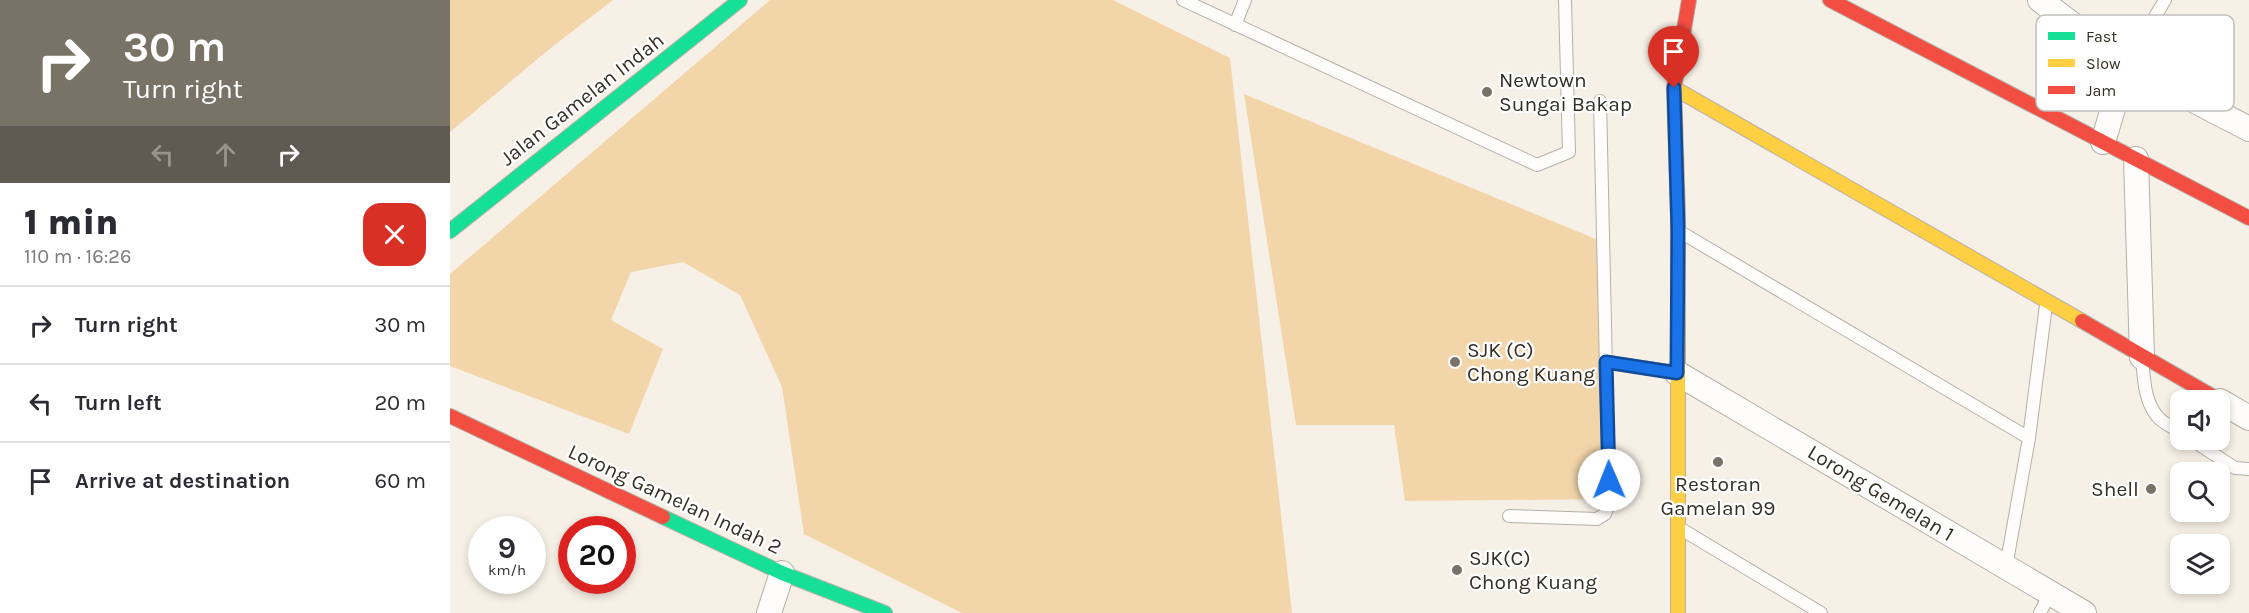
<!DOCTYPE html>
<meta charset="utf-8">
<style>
:root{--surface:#fff;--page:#f2f2f3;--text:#2b2b33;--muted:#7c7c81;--line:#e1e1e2}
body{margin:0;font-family:Karla,sans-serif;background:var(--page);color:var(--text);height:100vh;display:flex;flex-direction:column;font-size:22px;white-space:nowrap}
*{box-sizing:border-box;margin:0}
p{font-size:20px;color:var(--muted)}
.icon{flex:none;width:33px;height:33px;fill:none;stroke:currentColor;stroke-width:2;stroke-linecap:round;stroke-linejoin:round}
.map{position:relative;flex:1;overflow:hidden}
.drawer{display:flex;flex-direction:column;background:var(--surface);width:450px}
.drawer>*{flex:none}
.banner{background:#797267;color:#fff;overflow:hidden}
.fabs{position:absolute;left:1720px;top:390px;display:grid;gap:12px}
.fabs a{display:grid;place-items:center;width:60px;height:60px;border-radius:12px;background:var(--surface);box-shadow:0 3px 9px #0003;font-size:30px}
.speed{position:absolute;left:18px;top:516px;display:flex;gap:12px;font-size:30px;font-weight:700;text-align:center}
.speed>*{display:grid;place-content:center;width:78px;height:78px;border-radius:50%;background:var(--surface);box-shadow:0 3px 9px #0003;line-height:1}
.speed small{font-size:15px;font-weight:400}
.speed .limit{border:9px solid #d22;background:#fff;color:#111}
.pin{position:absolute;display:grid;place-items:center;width:51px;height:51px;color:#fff;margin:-62px -26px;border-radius:50% 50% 50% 0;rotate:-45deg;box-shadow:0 0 6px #0007}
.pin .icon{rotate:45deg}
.me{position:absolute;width:66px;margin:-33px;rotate:359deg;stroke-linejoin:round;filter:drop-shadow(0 0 4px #0008)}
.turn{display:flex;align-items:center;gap:21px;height:126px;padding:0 24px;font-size:27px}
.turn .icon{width:78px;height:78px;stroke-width:2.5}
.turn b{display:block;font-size:42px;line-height:51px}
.lanes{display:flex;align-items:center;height:57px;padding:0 24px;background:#0003;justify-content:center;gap:30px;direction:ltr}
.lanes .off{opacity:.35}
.round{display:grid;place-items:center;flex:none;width:63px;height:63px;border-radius:18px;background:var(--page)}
.summary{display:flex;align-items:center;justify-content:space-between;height:102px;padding:0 24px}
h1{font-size:36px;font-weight:800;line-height:45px}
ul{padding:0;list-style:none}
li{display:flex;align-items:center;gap:18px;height:78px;padding:0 24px;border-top:2px solid var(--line)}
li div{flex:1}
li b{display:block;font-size:22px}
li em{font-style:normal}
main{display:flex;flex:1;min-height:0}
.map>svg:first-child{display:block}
</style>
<main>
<section class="drawer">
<div class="banner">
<div class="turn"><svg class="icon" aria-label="right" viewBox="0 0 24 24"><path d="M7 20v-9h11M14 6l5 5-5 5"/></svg><div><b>30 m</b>Turn right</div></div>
<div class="lanes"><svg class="icon off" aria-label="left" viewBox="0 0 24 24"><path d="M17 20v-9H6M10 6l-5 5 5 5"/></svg><svg class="icon off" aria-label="ahead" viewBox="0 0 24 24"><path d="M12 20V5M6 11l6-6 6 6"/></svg><svg class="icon" aria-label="right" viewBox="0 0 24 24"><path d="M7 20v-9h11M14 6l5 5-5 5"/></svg></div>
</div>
<div class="summary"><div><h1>1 min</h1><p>110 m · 16:26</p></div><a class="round" style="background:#d93025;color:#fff"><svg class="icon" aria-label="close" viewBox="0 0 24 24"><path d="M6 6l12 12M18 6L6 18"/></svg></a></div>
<ul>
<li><svg class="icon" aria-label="right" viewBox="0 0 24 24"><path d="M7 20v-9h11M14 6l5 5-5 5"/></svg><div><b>Turn right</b></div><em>30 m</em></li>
<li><svg class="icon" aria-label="left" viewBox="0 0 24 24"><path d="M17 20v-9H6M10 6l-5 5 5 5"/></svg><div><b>Turn left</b></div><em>20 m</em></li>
<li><svg class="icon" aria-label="arrive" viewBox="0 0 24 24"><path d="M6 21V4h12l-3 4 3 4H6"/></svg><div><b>Arrive at destination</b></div><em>60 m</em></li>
</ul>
</section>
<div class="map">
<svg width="1799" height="613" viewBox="0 0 1799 613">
<rect width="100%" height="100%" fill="#f7f0e6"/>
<g fill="#f3d5aa">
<path d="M0,0H163L97,51L0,132Z"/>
<path d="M320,0H663L780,58L842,613H512L354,534L332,387L290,295L233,262L181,272L161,320L213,349L179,434L0,366V274Z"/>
<path d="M794,94L1153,242L1167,499L955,501L944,425H846Z"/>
</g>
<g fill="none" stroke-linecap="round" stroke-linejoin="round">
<defs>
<g id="lane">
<path d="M733,0L1087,165L1119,152L1115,0"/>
<path d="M785,25L795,0"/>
<path d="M1676,65L1715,0"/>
<path d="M1232,233L1579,438"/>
<path d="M1692,359C1694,378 1694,400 1707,416C1712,423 1724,428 1731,432"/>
<path d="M1156,362L1226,372"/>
<path d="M1742,440L1785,468L1799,469"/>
<path d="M1059,516L1147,519L1155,514L1159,504L1150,101"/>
<path d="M1231,529L1371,613"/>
<path d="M1556,567L1579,438L1596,305"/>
<path d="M1590,613L1600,593"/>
</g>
<g id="street">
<path d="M1590,0L1676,65L1799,129"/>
<path d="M1653,142L1676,65"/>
<path d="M1686,159L1692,357"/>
<path d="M1227,373L1634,613"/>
<path d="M1770,401L1799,418"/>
<path d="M319,613L332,573"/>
</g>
<g id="fast">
<path d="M0,231L290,0"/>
<path d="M213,517L332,573L435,613"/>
</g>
<g id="slow">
<path d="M1224,88L1632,321"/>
<path d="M1228,215V613"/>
</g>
<g id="jam">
<path d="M1380,0L1799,218"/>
<path d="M1228,215L1224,88L1239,0"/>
<path d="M1632,321L1769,400"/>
<path d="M0,416L213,517"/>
</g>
</defs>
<use href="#lane" stroke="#b6afa6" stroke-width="14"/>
<use href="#street" stroke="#b6afa6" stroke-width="26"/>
<use href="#fast" stroke="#b6afa6" stroke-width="16"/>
<use href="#slow" stroke="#b6afa6" stroke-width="16"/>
<use href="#jam" stroke="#b6afa6" stroke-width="16"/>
<use href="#lane" stroke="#fefdfb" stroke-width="12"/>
<use href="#street" stroke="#fefdfb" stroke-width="24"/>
<use href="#fast" stroke="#16e098" stroke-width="14"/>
<use href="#slow" stroke="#ffcf43" stroke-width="14"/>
<use href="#jam" stroke="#f24e42" stroke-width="14"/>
</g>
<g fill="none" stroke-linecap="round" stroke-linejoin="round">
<defs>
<path id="route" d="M1159,480L1156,362L1227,373L1228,231L1224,88"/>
</defs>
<use href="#route" stroke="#114b97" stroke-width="15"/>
<use href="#route" stroke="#1a73e8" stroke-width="10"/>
</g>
<g fill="#797267" stroke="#fff" stroke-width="2">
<circle cx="1037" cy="92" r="6"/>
<circle cx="1005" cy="362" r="6"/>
<circle cx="1268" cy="462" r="6"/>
<circle cx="1701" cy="489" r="6"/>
<circle cx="1007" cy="570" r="6"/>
</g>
<g text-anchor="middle" stroke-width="4.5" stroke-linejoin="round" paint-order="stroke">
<g font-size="21" fill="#352e23" stroke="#fff" text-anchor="start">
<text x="1049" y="87">Newtown<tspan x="1049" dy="24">Sungai Bakap</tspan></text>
<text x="1017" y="357">SJK (C)<tspan x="1017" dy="24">Chong Kuang</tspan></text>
<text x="1268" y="491" text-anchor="middle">Restoran<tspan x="1268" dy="24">Gamelan 99</tspan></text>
<text x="1689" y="496" text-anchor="end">Shell</text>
<text x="1019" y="565">SJK(C)<tspan x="1019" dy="24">Chong Kuang</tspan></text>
</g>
<g font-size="21" fill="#352e23" stroke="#fff">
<text transform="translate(132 99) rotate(-38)" y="7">Jalan Gamelan Indah</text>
<text transform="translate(1431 493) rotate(31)" y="7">Lorong Gemelan 1</text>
<text transform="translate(225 499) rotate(25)" y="7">Lorong Gamelan Indah 2</text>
</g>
</g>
<rect x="1586" y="15" width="198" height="96" rx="9" fill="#fff" stroke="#c2c0bd" stroke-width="1.5"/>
<rect x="1598" y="32" width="27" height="8" fill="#16e098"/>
<rect x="1598" y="59" width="27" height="8" fill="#ffcf43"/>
<rect x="1598" y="86" width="27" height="8" fill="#f24e42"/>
<g font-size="16" fill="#352e23">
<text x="1636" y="42">Fast</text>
<text x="1636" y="69">Slow</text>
<text x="1636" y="96">Jam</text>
</g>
</svg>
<div class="fabs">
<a><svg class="icon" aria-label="sound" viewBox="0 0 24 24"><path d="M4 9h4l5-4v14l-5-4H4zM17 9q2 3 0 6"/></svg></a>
<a><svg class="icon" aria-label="search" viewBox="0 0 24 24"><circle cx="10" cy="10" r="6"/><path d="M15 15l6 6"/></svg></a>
<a><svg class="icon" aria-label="layers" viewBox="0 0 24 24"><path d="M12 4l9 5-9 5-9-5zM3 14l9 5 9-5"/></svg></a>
</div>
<div class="speed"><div>9<small>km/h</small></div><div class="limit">20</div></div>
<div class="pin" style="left:1224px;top:88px;background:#d93025"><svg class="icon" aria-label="arrive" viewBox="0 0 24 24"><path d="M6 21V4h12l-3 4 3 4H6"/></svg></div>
<svg class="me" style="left:1159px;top:480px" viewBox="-20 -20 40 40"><circle r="19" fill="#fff"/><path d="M0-13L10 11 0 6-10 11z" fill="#1a73e8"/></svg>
</div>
</main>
